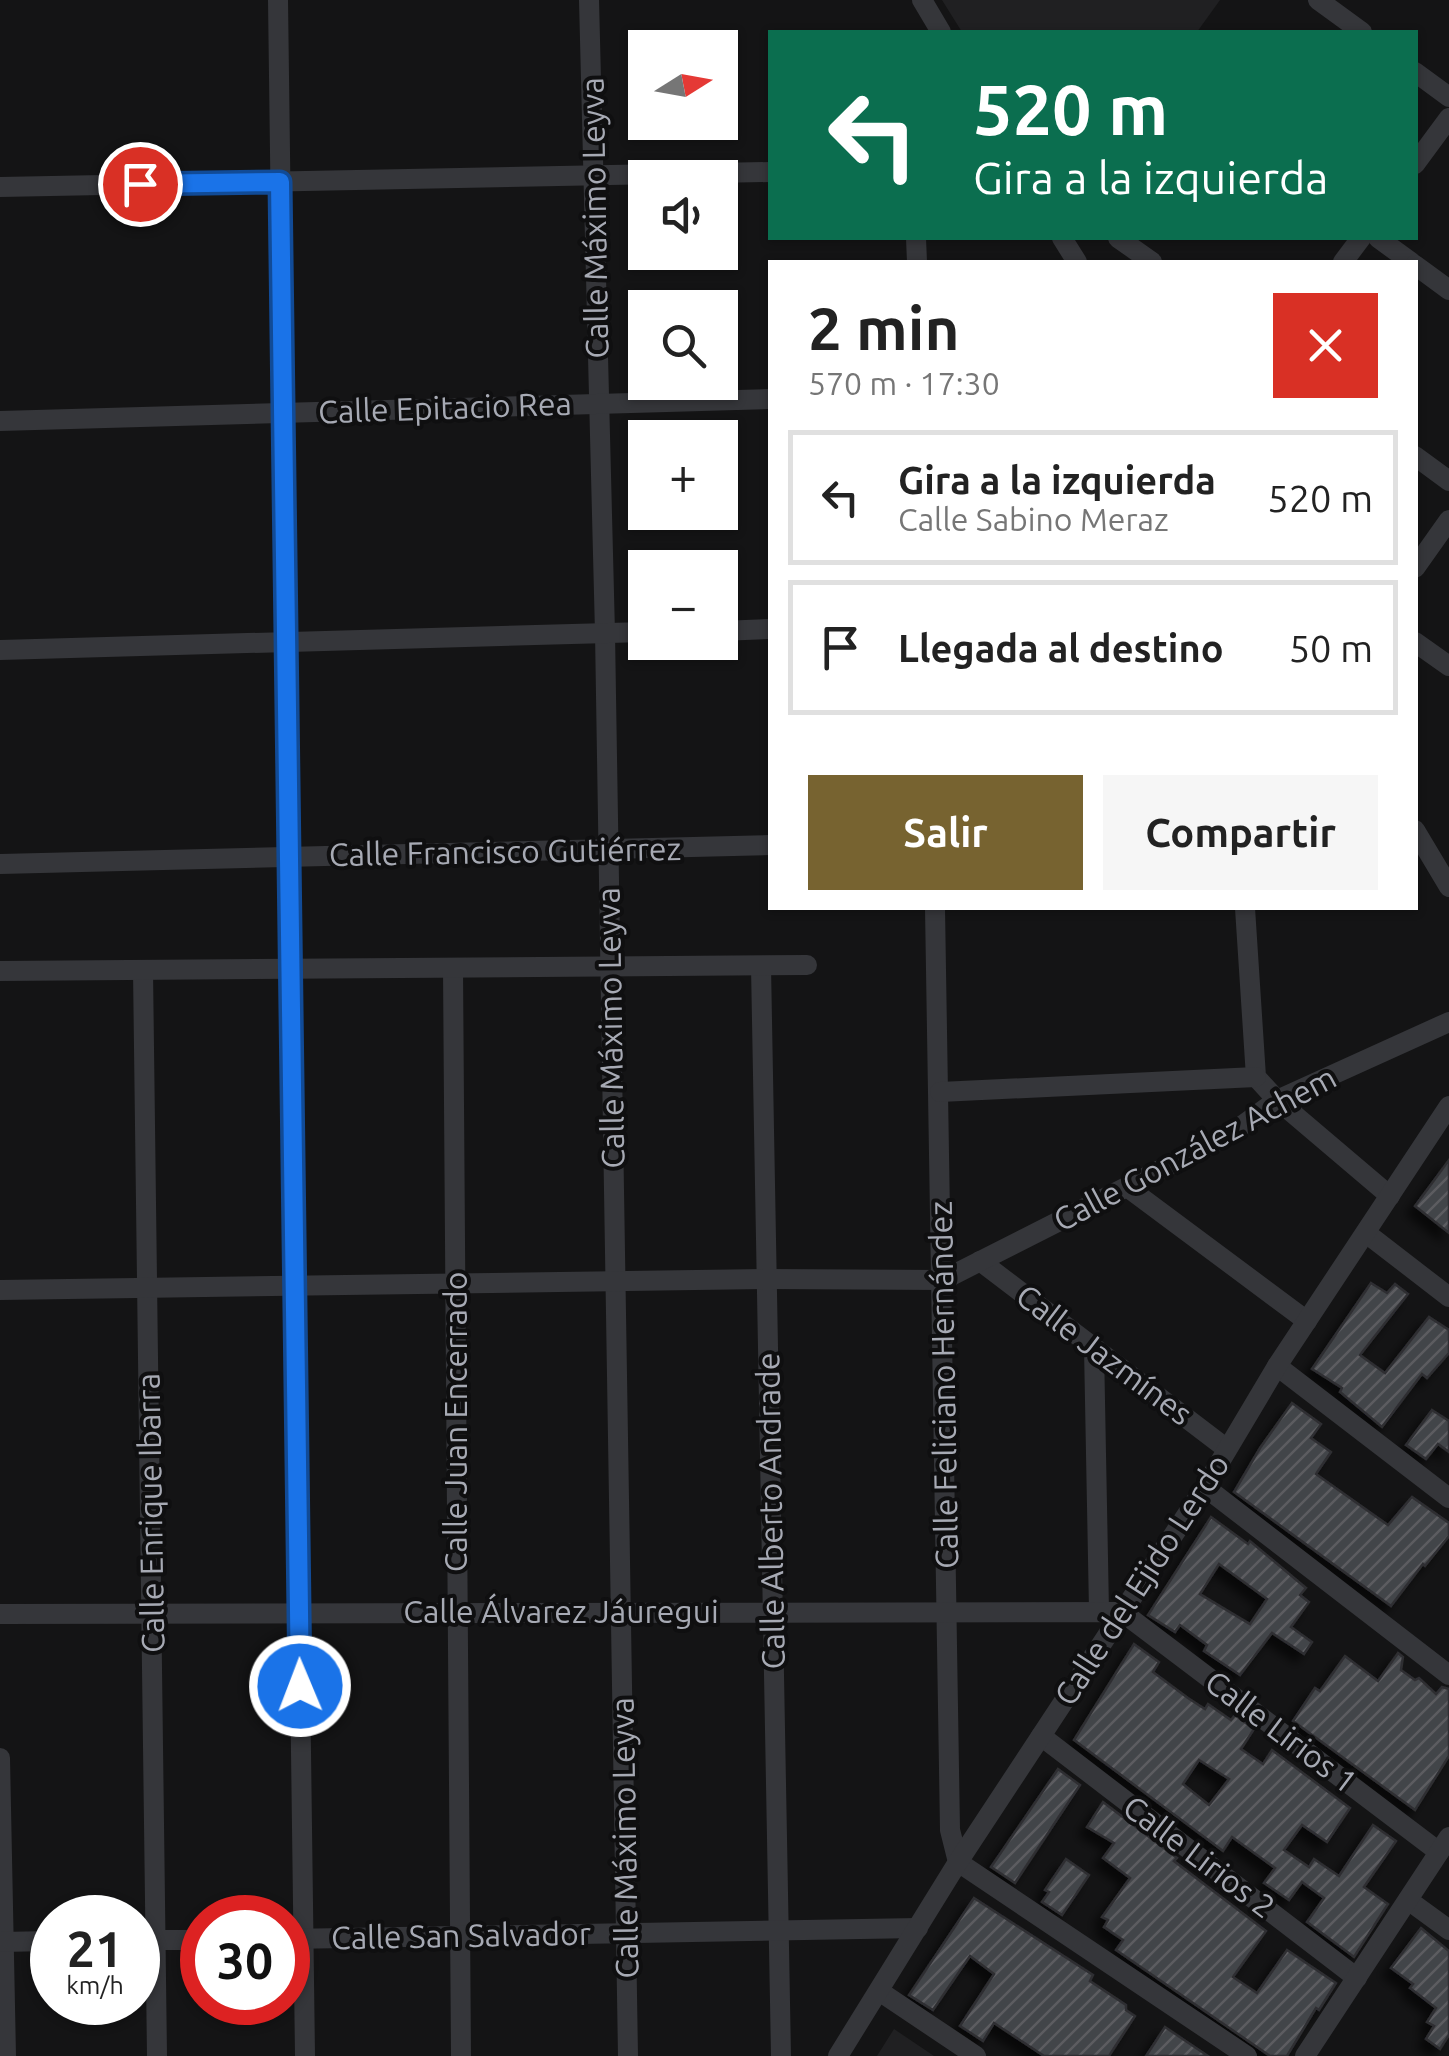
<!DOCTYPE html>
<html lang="es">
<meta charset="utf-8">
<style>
:root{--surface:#fff;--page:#f6f6f6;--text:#222;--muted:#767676;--line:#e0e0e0;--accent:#776330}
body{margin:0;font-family:Ubuntu,sans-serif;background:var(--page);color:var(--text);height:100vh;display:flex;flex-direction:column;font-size:38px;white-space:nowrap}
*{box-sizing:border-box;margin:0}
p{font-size:32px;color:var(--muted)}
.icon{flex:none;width:55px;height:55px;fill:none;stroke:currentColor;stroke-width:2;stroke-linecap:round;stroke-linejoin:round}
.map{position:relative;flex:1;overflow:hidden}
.sheet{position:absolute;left:768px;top:260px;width:650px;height:650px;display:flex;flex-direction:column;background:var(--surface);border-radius:0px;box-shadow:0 2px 8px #0004}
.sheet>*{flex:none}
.guide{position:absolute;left:768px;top:30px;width:650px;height:210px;border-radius:0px;box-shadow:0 2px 8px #0004;background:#0b6e4f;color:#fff;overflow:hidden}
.needle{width:65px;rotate:79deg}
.tools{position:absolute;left:628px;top:30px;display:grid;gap:20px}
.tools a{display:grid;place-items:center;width:110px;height:110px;border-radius:0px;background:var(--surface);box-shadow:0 2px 8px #0004;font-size:50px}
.speed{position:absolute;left:30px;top:1895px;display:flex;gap:20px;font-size:50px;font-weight:700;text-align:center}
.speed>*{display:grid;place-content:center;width:130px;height:130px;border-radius:50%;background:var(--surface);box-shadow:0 2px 8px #0004;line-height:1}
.speed small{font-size:25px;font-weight:400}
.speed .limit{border:15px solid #d22;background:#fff;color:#111}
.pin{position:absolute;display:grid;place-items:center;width:85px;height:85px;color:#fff;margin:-42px;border:5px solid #fff;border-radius:50%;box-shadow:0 2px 10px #0007}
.me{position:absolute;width:110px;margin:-55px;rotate:359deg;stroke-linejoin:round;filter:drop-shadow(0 0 8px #0008)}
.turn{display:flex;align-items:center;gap:35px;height:210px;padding:0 40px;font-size:45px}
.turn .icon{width:130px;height:130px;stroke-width:2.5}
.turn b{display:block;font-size:70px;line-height:85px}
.round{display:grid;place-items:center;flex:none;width:105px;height:105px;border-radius:0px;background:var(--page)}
.headline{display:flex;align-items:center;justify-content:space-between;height:170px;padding:0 40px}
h1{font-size:60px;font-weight:700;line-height:75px}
.action{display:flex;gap:20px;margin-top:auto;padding:20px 40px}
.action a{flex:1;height:115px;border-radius:0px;background:var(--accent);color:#fff;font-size:40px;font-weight:700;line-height:115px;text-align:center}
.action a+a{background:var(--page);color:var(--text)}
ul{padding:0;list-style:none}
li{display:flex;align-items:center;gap:30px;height:135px;margin:0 20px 15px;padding:0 20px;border:5px solid var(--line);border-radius:0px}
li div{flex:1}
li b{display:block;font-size:38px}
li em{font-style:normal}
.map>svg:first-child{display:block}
</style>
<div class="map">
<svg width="1449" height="2056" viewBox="0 0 1449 2056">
<defs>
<pattern id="building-hatch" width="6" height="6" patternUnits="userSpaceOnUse" patternTransform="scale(2.5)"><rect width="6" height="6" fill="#434448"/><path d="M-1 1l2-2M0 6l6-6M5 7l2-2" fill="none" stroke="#5b5c60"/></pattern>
<filter id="shadow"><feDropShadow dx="-8" dy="8" stdDeviation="5" flood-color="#0009"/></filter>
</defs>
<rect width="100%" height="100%" fill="#141415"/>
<g fill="#202022">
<path d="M942,0H1220L1197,32H962Z"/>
<path d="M894,2029L934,2056H877Z"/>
</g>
<g fill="url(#building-hatch)" stroke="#2e2e31" stroke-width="2.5" fill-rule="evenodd" filter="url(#shadow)">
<path d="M1449,1160V1233L1415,1206Z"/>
<path d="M1371,1283L1387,1293L1395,1284L1408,1294L1360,1355L1385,1373L1429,1317L1449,1330V1353L1427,1378L1422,1374L1382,1427L1340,1392L1342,1388L1312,1369Z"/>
<path d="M1292,1403L1321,1424L1311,1438L1331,1452L1316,1474L1388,1525L1412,1497L1449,1523V1536L1425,1566L1423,1564L1391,1606L1234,1492L1260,1448Z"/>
<path d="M1432,1410L1449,1421V1452L1438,1444L1426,1459L1406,1445Z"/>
<path d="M1211,1517L1248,1544L1250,1541L1306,1588L1300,1595L1309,1602L1291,1627L1312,1642L1304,1654L1272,1633L1240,1675L1204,1651L1207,1645L1180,1625L1175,1632L1148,1615ZM1219,1564L1267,1599L1250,1624L1200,1594Z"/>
<path d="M1134,1644L1159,1662L1153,1672L1188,1698L1205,1709L1208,1704L1231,1720L1235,1715L1254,1729L1241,1749L1263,1764L1272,1750L1350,1808L1327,1842L1302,1825L1284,1850L1309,1867L1314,1859L1339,1876L1373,1825L1396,1841L1364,1887L1388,1904L1354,1957L1307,1922L1324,1898L1302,1882L1289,1900L1264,1883L1275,1868L1232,1837L1223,1851L1074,1740ZM1199,1760L1229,1779L1209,1805L1183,1784Z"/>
<path d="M1398,1653L1403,1657L1401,1670L1415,1680L1419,1678L1436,1694L1442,1687L1449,1689V1756L1415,1810L1293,1721L1315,1688L1320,1691L1345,1656L1378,1681Z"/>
<path d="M1058,1769L1080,1785L1015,1883L991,1867Z"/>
<path d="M1103,1802L1177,1858L1174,1861L1266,1931L1233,1977L1257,1993L1287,1950L1336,1983L1319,2010L1316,2008L1287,2056H1270L1116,1950L1123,1940L1104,1927L1108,1920L1102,1917L1130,1878L1103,1858L1114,1843L1087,1827Z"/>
<path d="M1066,1859L1089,1875L1062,1915L1042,1902L1049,1892L1045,1890Z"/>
<path d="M974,1898L1093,1975L1090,1981L1126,2005V2010L1135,2016L1109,2056H1044L994,2023L983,2041L960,2026L994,1974L970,1956L933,2010L909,1995Z"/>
<path d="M1421,1928L1449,1951V2035L1440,2049L1426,2039L1434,2026L1427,2022L1436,2008L1410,1988L1413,1984L1391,1968Z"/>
<path d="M1165,2027L1208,2056H1146Z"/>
</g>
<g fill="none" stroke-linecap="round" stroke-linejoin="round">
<g stroke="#35363a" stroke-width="20">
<path d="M278,0L305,2056"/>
<path d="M589,0L605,633L628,2056"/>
<path d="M922,0L941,32"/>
<path d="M1318,0L1362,32"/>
<path d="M1415,72L1449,97"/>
<path d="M1415,164L1449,118"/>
<path d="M0,187L770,172"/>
<path d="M916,238L917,262"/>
<path d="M1062,238L1077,262"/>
<path d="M1118,238L1152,262"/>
<path d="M1378,238L1411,262"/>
<path d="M1343,262L1361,238"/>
<path d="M1415,265L1449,290"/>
<path d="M0,421L770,399"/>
<path d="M1415,456L1449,481"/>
<path d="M1415,568L1449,520"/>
<path d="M720,631L770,629"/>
<path d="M1415,642L1449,666"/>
<path d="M0,650L645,632"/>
<path d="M1415,830L1449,887"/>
<path d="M0,864L770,845"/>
<path d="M935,908L950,1830L958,1862L1247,2056"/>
<path d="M1245,908L1256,1077L1277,1100L1390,1196"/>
<path d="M761,966L781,2056"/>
<path d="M453,968L461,2056"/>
<path d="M143,970L157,2056"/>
<path d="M0,971L807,965"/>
<path d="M940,1092L1256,1077"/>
<path d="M1127,1187L1307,1321"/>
<path d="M1366,1233L1449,1297"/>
<path d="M980,1261L1227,1449"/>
<path d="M0,1290L767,1279L943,1280L1229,1135L1277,1100L1449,1022"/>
<path d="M1094,1348L1099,1611"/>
<path d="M1277,1366L1449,1498"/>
<path d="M1205,1487L1449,1675"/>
<path d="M0,1614L1122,1612L1439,1852"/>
<path d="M1041,1736L1357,1978"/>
<path d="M0,1758L6,2056"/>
<path d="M1408,1900L1449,1930"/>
<path d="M288,1939L918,1928"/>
<path d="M138,1940H202"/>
<path d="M0,1942L52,1941"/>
<path d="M879,1991L976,2056"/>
<path d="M838,2056L958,1862L1205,1487L1277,1366L1449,1106"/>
<path d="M1305,2056L1449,1837"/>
</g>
</g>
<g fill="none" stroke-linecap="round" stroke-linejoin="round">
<defs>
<path id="route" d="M140,184L280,182L300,1686"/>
</defs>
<use href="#route" stroke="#114b97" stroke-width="25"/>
<use href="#route" stroke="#1a73e8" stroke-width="18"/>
</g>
<g text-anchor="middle" stroke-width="8" stroke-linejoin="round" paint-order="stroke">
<g font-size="32" fill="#a7aab4" stroke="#0f0f10">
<text transform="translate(595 218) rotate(-91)" y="11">Calle Máximo Leyva</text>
<text transform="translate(445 408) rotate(-2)" y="11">Calle Epitacio Rea</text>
<text transform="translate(505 852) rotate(-1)" y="11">Calle Francisco Gutiérrez</text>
<text transform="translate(611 1028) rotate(-91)" y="11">Calle Máximo Leyva</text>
<text transform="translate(1195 1149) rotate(-28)" y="11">Calle González Achem</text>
<text transform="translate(1104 1355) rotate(37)" y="11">Calle Jazmínes</text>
<text transform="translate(944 1385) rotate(-91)" y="11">Calle Feliciano Hernández</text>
<text transform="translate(456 1422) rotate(-90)" y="11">Calle Juan Encerrado</text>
<text transform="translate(771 1511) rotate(-91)" y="11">Calle Alberto Andrade</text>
<text transform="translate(151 1513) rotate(-91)" y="11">Calle Enrique Ibarra</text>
<text transform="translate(1142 1580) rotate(-57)" y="11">Calle del Ejido Lerdo</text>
<text x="561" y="1623">Calle Álvarez Jáuregui</text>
<text transform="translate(1281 1732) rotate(37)" y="11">Calle Lirios 1</text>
<text transform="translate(625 1838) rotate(-91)" y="11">Calle Máximo Leyva</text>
<text transform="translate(1199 1857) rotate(37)" y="11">Calle Lirios 2</text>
<text transform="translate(461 1936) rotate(-1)" y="11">Calle San Salvador</text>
</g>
</g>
</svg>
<div class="tools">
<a><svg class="needle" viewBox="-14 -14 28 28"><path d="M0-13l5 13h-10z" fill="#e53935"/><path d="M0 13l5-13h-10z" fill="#767676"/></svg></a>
<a><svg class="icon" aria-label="sound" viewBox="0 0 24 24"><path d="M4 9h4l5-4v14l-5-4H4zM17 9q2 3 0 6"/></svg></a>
<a><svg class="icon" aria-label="search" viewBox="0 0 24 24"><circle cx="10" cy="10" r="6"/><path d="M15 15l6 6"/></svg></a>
<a>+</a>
<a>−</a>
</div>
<div class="speed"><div>21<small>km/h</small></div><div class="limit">30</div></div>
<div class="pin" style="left:140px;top:184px;background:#d93025"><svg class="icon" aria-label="arrive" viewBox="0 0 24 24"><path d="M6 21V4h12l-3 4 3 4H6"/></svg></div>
<svg class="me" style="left:300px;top:1686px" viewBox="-20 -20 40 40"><circle r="17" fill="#1a73e8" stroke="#fff" stroke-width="3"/><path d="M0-11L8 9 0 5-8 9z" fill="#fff"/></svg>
<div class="guide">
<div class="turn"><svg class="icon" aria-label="left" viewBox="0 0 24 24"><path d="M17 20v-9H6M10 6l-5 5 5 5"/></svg><div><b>520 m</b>Gira a la izquierda</div></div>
</div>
<section class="sheet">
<div class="headline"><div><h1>2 min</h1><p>570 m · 17:30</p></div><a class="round" style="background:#d93025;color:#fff"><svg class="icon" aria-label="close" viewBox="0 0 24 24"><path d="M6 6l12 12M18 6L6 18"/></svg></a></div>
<ul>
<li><svg class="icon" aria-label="left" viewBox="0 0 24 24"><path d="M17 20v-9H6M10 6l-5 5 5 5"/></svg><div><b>Gira a la izquierda</b><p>Calle Sabino Meraz</p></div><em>520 m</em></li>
<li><svg class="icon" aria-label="arrive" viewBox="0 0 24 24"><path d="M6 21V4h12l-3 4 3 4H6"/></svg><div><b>Llegada al destino</b></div><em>50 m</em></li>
</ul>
<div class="action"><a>Salir</a><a>Compartir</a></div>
</section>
</div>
